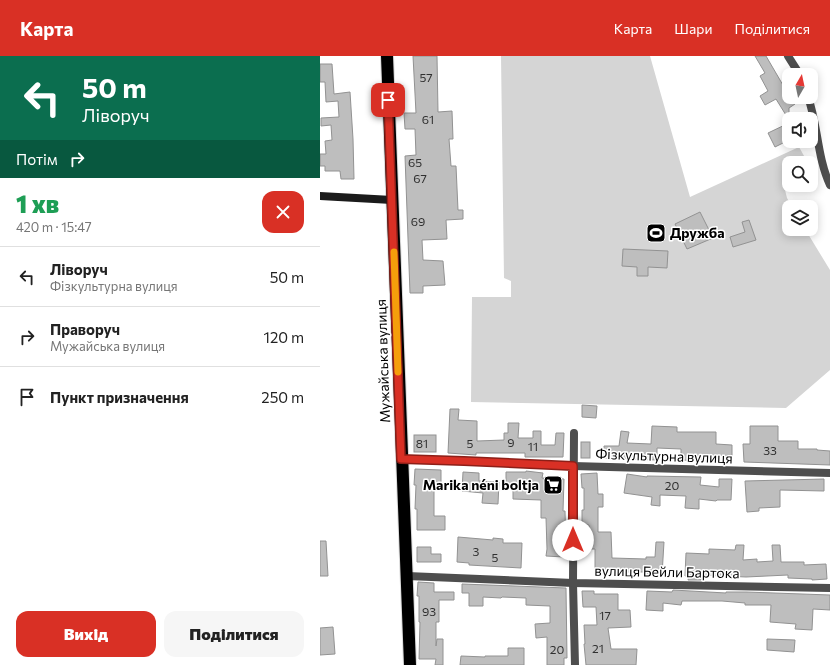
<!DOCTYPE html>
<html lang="uk">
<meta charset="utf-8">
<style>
:root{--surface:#fff;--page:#f6f6f6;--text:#222;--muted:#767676;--line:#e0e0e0;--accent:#d93025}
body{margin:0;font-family:Commissioner,sans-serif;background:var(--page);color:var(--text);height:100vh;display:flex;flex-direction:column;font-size:15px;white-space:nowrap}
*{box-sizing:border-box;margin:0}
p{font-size:13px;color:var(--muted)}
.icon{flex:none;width:22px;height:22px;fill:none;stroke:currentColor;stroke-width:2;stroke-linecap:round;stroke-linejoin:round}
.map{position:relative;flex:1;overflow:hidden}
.panel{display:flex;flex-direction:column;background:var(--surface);width:320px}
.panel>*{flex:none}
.guide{background:#0b6e4f;color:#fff;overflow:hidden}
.needle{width:26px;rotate:9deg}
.tools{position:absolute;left:462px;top:12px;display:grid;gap:8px}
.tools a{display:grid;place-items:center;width:36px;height:36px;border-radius:8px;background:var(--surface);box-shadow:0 2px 10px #0003;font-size:20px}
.pin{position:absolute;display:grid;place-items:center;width:34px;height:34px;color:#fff;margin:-17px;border-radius:8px;box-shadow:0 2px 6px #0006}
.me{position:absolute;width:44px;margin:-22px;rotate:0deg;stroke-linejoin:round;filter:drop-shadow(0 0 3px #0008)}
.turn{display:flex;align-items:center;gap:14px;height:84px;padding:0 16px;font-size:18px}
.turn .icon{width:52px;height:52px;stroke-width:2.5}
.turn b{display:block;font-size:28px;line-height:34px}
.then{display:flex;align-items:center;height:38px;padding:0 16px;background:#0003;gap:8px;font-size:15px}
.round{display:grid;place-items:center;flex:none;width:42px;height:42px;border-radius:12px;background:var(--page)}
.head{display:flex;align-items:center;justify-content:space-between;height:68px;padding:0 16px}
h1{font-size:24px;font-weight:800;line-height:30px;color:#1e9e55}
.primary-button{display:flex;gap:8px;margin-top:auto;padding:8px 16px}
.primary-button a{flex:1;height:46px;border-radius:12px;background:var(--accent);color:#fff;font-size:16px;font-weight:800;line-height:46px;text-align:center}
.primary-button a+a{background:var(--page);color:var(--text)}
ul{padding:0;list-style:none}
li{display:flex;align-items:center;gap:12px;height:60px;padding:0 16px;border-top:1px solid var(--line)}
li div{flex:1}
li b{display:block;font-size:15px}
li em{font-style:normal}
header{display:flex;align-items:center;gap:24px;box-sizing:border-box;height:56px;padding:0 20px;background:var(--accent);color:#fff}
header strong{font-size:19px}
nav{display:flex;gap:22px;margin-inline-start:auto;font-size:14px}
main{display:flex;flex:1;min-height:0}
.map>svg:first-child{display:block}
</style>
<header>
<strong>Карта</strong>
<nav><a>Карта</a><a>Шари</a><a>Поділитися</a></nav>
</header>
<main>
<section class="panel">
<div class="guide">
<div class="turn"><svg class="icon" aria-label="left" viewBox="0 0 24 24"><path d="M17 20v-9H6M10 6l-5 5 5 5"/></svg><div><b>50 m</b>Ліворуч</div></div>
<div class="then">Потім<svg class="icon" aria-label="right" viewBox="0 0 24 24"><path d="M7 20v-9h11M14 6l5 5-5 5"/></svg></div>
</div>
<div class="head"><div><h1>1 хв</h1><p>420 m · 15:47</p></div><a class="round" style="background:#d93025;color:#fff"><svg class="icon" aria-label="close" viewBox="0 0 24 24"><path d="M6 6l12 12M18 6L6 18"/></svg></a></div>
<ul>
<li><svg class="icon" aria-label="left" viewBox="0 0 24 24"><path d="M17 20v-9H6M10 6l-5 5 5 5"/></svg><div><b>Ліворуч</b><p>Фізкультурна вулиця</p></div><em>50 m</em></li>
<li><svg class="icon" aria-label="right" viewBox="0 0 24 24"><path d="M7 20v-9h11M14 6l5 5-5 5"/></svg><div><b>Праворуч</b><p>Мужайська вулиця</p></div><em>120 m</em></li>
<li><svg class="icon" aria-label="arrive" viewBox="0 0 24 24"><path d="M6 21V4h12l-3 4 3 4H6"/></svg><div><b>Пункт призначення</b></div><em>250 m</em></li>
</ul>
<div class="primary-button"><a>Вихід</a><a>Поділитися</a></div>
</section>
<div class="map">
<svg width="510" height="609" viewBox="0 0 510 609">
<rect width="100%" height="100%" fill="#fff"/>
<path fill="#d5d5d5" d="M181,0H330L370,141L479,91L488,107H469V122L463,126L467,142L472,151H469V173H485L510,214V314L466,352L151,346L152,241H191V225L184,222Z"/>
<g fill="#bebebe" stroke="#929292">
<path d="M93,0H117L118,56L132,55L133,83H129L131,110H136L138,154H143V163L126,164L127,183L102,184L103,204L123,205L125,229L103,230V237H90L85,100L96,99L95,73H85L84,57H96Z"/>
<path d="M435,0H446L467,36L469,38V41H471L475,48L469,52V64L456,43L445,49L440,40L448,35L440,20L445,17Z"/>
<path d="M0,8H12L14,38L30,36L33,83L34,123H21L20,115H5V110H0V98H6L5,85L12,84L11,69L1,70V62L19,61L18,45L6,46L5,26H0Z"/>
<path d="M469,67V84L455,91L448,77Z"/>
<path d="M380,156L393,182L367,193L355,168Z"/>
<path d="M429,164L436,184L413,191L410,181L425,176L422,166Z"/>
<path d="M303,193L348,195L347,212L328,211V220H317V211L302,210Z"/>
<path d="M262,349L277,350L276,362L262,361Z"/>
<path d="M130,353H139L138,364L157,365V385L184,384V377H188V367H199L198,382H213V375H221V389H235L236,377H244L243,401H205V397H156V399L128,397Z"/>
<path d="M332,370L357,371V376H396V388L412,389V400L396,399V405L361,404V393L337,392V404L284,402V390H299L301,375L309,376L307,387L331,388Z"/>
<path d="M430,370H458V385H478V393H497V394L510,395V409L424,406L423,388H430Z"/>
<rect x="94" y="379" width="22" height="17"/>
<rect x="261" y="386" width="9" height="16"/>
<path d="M95,413L121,414V430L114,429V460H125V474H97V453H95L96,429H94Z"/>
<path d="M206,415L223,417L222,422L244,423L243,455H245L246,490H244V501L226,500L227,493L226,462H221V444L193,443V430H186V416H206Z"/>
<path d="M143,416L159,417V425L179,426L178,448L162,447L163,437L142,435Z"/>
<path d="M277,417L278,438H283V451H278V476H291L292,502L326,503V501H335L336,486H344L342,519L325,518L326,516H299V515H275V493H268L269,469H262V454H264V432H262L261,418Z"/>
<path d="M307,418L327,421V420L381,421L380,429L399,431V423H412L411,444H397L396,445L379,443V453L365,452L366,440L340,439V450L331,449L332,441L304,437Z"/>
<path d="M504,423V435L460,434V451L439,452V455L427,456L425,425Z"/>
<path d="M138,481L173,484V482L183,483V487H202L201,512L149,509V507L137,506Z"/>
<path d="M0,485H6L8,520H0Z"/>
<path d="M416,489H424L423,504L437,503V506L453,505L452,489H460L461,506H484V509L506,508L507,523L492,524V523L468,522V519L426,521L382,519L381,524H368L369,520H365L366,497L389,498V493L415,494Z"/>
<path d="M97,491H111V498H121V506H97Z"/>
<path d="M98,526L114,527V536H134V544H119V566H116V590L117,583H123V609H115L116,603H99L100,566H99V540H97Z"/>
<path d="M142,528L246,532L247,602H244V609H227V581L216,582L215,568L230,567V550L206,549V542L182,541L181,542L163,541V550H149V537H142Z"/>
<path d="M353,534L406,537V536H426L510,539V554L493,553L492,574L475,573L476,568L450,566L451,549H425V547L402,545H362L361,549L343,547V555L326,554L327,535L352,536Z"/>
<path d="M262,535H274V538H298V554H310L311,571L288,572L291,593H317L316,609H266L264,588H265L264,569H277L276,551H263Z"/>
<path d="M13,571L15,598L0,599V572Z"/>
<path d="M447,583L475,584L474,596L447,594Z"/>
<path d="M188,592H204V609H140L141,600L165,601V600H188Z"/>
</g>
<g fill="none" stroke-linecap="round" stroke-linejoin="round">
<defs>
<path id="highway" d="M67,0L90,609"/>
</defs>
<use href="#highway" stroke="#dbdbdb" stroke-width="14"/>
<g stroke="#4e4e4e" stroke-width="8">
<path d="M468,0L480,19"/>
<path d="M488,41C498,69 497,101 510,129"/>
<path d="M254,377L253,527L255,609"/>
<path d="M81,403L143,405L253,410L510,417"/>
<path d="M87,520L253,527L510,532"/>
</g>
<path stroke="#1b1b1b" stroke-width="8" d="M0,140L72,144"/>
<use href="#highway" stroke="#000" stroke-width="12"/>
</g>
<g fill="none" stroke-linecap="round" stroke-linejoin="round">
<defs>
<path id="route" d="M68,44L81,403L144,405L253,410V484"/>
</defs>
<use href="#route" stroke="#8d1f18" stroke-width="10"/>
<use href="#route" stroke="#d93025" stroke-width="7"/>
<path stroke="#f59e0b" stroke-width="7" d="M74,196L78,316"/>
</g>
<defs>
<symbol id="stadium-square" viewBox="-11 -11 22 22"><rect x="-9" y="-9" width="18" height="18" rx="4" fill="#000" stroke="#fff"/><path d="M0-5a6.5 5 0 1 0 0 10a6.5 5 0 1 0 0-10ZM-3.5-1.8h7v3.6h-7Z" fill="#fff"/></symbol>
<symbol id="supermarket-square" viewBox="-11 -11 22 22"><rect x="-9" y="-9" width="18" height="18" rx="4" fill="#000" stroke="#fff"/><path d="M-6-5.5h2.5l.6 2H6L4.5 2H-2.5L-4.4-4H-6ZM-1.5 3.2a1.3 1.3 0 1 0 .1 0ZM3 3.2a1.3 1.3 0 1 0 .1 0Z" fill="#fff"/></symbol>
</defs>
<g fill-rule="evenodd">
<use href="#stadium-square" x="325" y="166" width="22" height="22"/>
<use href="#supermarket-square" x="222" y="418" width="22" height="22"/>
</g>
<g text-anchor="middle" stroke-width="3" stroke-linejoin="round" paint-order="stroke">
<g font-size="12" fill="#303030">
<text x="106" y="26">57</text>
<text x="108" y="68">61</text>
<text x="95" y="111">65</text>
<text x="100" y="127">67</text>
<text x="98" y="170">69</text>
<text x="191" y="391">9</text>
<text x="102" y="392">81</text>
<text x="150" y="392">5</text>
<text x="213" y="395">11</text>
<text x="450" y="399">33</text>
<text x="352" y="434">20</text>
<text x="156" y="500">3</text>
<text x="175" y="506">5</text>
<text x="109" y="560">93</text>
<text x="285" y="564">17</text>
<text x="278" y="597">21</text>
<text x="237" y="598">20</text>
</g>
<g font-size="14" font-weight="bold" fill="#000" stroke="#fff" text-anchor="start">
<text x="350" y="182">Дружба</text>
<text x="219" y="434" text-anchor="end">Marika néni boltja</text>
</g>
<g font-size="14" fill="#000" stroke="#fff">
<text transform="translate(63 305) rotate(-92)" y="5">Мужайська вулиця</text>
<text transform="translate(344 400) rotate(2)" y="5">Фізкультурна вулиця</text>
<text transform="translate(347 516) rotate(1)" y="5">вулиця Бейли Бартока</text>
</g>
</g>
</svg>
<div class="tools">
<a><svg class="needle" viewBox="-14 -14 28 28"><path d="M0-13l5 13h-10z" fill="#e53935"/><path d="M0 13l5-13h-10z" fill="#767676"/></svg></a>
<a><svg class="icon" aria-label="sound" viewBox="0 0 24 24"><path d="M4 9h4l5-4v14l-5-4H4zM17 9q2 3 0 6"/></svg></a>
<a><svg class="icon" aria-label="search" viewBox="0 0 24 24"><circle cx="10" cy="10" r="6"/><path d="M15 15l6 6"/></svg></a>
<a><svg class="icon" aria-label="layers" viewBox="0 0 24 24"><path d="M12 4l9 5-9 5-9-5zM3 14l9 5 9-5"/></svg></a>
</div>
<div class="pin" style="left:68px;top:44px;background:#d93025"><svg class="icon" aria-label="arrive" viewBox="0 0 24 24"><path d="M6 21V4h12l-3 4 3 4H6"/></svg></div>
<svg class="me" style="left:253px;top:484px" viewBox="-20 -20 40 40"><circle r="19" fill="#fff"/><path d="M0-13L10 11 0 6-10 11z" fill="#d93025"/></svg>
</div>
</main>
